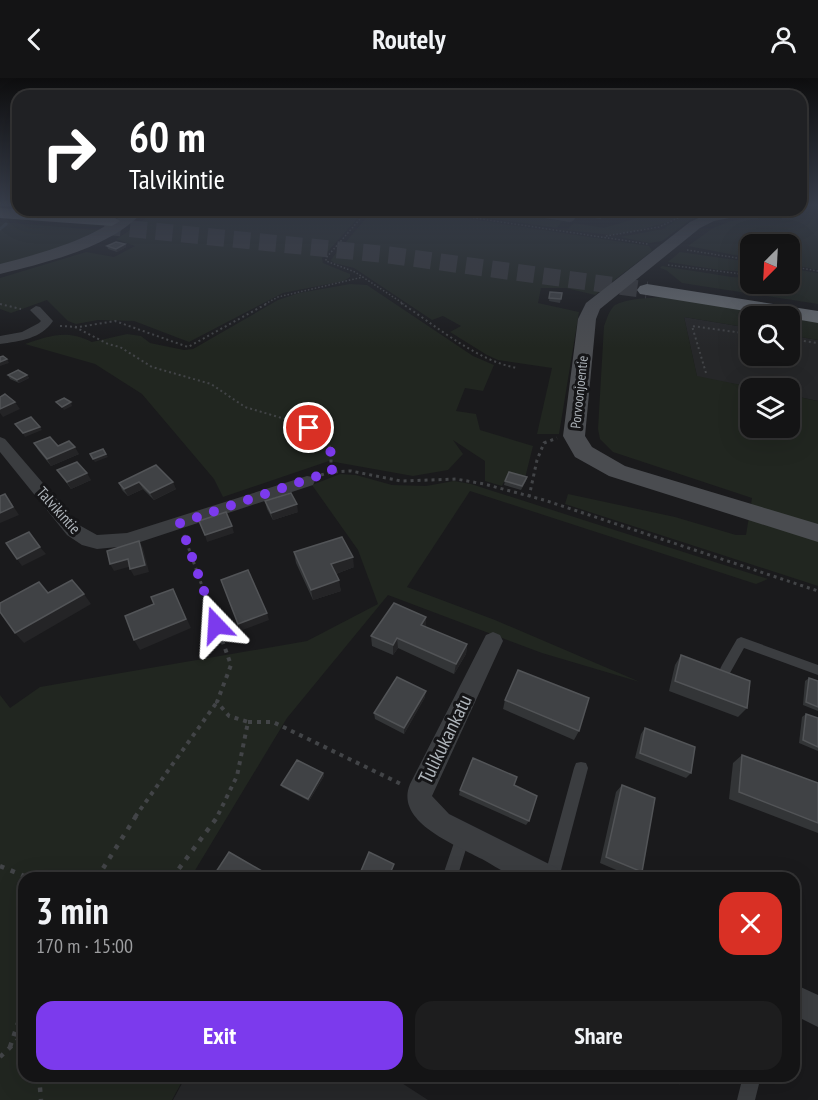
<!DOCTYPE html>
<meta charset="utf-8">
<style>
:root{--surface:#141415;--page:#1d1d1e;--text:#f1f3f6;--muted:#9d9ea0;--line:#333334;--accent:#7c3aed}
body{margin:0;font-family:"PT Sans Narrow",sans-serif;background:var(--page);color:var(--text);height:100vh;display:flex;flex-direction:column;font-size:22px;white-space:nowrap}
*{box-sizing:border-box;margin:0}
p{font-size:20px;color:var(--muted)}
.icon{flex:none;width:33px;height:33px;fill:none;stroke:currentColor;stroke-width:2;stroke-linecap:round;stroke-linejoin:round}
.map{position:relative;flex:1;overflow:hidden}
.side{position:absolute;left:18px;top:794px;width:782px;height:210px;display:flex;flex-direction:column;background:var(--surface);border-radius:18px;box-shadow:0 6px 24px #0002,0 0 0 2px var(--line)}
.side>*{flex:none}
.hud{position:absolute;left:12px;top:12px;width:795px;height:126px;border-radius:18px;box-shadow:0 6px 24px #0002,0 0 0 2px var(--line);background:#202124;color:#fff;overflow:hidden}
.needle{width:39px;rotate:204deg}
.tools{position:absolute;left:740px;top:156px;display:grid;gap:12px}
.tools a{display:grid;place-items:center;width:60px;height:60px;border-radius:12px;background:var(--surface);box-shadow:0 6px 24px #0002,0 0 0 2px var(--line);font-size:30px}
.pin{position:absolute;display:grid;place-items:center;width:51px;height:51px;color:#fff;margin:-26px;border:3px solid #fff;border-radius:50%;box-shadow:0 2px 6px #0007}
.me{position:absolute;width:66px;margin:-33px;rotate:340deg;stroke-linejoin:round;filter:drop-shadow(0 0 4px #0008)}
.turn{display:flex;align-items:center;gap:21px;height:126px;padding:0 18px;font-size:27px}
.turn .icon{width:78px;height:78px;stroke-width:2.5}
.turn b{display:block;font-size:42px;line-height:51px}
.round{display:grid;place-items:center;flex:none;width:63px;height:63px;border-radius:18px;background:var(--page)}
.summary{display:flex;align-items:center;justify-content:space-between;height:102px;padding:0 18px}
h1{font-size:36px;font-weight:700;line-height:45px}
.primary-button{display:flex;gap:12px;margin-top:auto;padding:12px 18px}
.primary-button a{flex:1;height:69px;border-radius:18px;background:var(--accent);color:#fff;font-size:24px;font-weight:700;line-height:69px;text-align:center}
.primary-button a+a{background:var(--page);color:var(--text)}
header{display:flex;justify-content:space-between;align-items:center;height:78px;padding:0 18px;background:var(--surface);font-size:27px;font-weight:700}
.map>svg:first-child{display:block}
</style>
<header><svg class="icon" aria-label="back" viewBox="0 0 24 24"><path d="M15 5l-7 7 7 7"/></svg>Routely<svg class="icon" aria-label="person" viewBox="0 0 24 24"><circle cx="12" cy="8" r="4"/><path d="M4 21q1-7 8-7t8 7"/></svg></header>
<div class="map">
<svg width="818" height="1022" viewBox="0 0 818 1022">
<rect width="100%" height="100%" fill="#1a1a1c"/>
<g fill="#262729">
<path d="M684,239L750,250V278H789V257L818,262V323L789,317V310H756L697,299Z"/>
<path d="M186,998H391L428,1022H173Z"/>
</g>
<g fill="#212620">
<path d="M818,128L813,134L818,149V192L789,186V166H750V180L688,168L713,150L731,143Z"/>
<path d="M34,132H129L116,139L33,134Z"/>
<path d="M154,132H352L357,141L322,180L323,185L350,196V199L344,203L283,215L189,264L134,243L98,242L76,246L68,243L47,222L11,235L0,231V200L86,174L114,179L135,168L116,161L137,148Z"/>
<path d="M360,132H410L649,168L652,173L595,217L566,210H541L538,225L579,234L559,356H537L552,290L498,282L487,277L450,254L461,248L443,238L432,242L354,190L334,185L331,182L333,179L367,139Z"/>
<path d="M449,132H488L562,143L557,150L447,134Z"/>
<path d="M641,132H733L705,136L690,142L662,163L649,165L620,159L663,151L678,141L636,153L610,157L567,152L574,145L604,150L637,140Z"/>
<path d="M0,144L98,152L59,171L0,188Z"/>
<path d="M680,174L750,184V194L719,192L668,184Z"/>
<path d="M662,188L732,199L750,200V206H789V195L800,192L818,195V226L682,205L666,192L660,190Z"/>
<path d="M350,206L367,207L473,278L494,287L483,313L465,310L456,333L476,336L480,352L533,368L525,400L508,396L502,408L485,403V383L453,362L463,376L448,392L413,398L329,383L223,419L214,401L142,316L95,286L25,266C49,258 67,251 92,264L127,256L141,258L150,265L184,272L193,271L278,222L299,215Z"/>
<path d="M663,219L787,238H750V250L684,239L697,298L756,310H750V350H789V317L818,323V508L565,426L568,416L675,439L736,457H746L752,420L613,374L600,361L598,351L604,248C607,241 609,232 615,227C628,220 649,220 663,219Z"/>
<path d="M789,239L818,244V262L789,257Z"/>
<path d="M340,396L356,397L392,407L426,408L454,403L471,406L768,501L756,506L470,413L407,509L495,542L640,604L542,575L388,517L287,640L191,799L24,800V998H185L172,1022H0V617L10,630L40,609L307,563L378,526L358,472L312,407Z"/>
</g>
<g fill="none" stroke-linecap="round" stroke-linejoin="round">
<path stroke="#313b3f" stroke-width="3" d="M0,151L6,146"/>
<path stroke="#38393c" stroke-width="17" stroke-dasharray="17 9" stroke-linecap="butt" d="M104,148L389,177L647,212"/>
<g stroke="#424447" stroke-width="1.5" stroke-dasharray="1.5 2" stroke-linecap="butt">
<path d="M355,132L360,141L326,180V183L355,194L404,226"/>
<path d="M421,132L648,166"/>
<path d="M505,132L518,134"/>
<path d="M674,132L686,137"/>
<path d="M606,158L659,149L680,139"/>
<path d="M687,172L750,182"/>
<path d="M668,187L750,197"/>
<path d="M789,188L818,193"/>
<path d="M265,226L278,219L363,199"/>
</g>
<g stroke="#424447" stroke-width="2" stroke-dasharray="2 3" stroke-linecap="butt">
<path d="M401,225C435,247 478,284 518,290"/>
<path d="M0,226L21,231"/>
<path d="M60,248L79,249L115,243L188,269L268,225"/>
<path d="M75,249L108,266L120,269L152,289L211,306L245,329L295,344L319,354"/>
<path d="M789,261L818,265"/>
<path d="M706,295L692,248L750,256"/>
</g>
<g stroke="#424447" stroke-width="3" stroke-dasharray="3 4" stroke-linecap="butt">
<path d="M316,353L323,356L331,372V393"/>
<path d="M321,397L331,394L351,393L401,403L456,401L484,406L544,422L818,513"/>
<path d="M529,419L537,382L544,365L557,360"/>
<path d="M184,457L207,522"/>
</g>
<g stroke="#424447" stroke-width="4" stroke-dasharray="4 5" stroke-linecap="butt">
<path d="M207,520L231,587L217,624L229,638L248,644L237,698L217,739"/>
<path d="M248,644H273L403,707"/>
<path d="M135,739L217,624"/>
</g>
<g stroke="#424447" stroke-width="4.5" stroke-dasharray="4.5 7" stroke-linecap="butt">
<path d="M0,788L29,800"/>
<path d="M97,800L136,738"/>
<path d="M172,800L218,738"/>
<path d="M10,969L24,927"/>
<path d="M0,979L24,956"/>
<path d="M39,998L41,1022"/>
</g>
<g fill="#3b3d40" fill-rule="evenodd">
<path d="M741,559L818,587V597L744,570L730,595L726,596L722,595L720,591L722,587L737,561Z"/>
<path d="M581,684L586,685L588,690L559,800H544L574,690L576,685Z"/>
<path d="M463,751L468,753L470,758L457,800H442L458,753Z"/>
<path d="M743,998H761L755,1022H737Z"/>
</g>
<g fill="#3b3d40" fill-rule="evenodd">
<path d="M528,132L567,138L571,132H581L573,143L570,144L525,137V133Z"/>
<path d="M36,228L40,229L53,243C41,261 20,263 0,266V258L22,254L39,245L41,243L30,232Z"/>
<path d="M0,359L5,361L79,447L97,457L127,455L307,398L313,399L315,403L313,407L128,468L97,471L82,467L67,457L0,374Z"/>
<path d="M493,554L500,557L503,563L432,718L449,736L557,790L561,800C547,800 532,802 519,800C507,797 493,787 482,781C456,767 394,744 410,706L486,557Z"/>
<path d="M794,906L818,917V949L794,937Z"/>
</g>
<g fill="#4a4c50" fill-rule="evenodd">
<path d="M129,132H144C114,169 44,185 0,196V186C46,174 91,162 129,132Z"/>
<path d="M730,132H757L755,135L714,143L700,150L600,231L596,241L585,358L592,369L625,388L818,446V464L609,398L575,379L563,358L578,241L586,225L690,144L705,137Z"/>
</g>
<g fill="#686c71" fill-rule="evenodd">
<path d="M0,130L112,138L120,143L112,148L0,140Z"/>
<path d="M647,206L818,233V245L789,240V238H777L640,216L637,212L640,208Z"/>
</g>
</g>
<g fill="#333537">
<path d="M538,132H560L557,137L538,134Z"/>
<path d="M596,132H604L601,141L587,139V136Z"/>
<path d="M125,166L126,169L117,174L108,171L107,168Z"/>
<path d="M550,214L562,215L560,225L549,223Z"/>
<path d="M8,297H27L29,300L19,305L10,301Z"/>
<path d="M34,365L58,368L79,376L51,388L38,372Z"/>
<path d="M156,387L176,411L154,422L143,411L128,418L122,412L119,405Z"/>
<path d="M57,392L91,402L71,411Z"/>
<path d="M527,399L526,403L521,412L504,407L505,403Z"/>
<path d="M265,423L298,434L273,442L267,431Z"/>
<path d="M294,474L354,489L336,496L341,513L313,522L296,485Z"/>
<path d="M426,549L467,566L466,576L454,596L398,570L393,577L372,568L371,558Z"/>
<path d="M681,577L747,630L738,639L669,613L675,587Z"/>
<path d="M809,600L818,603V633L803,627L805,603Z"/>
<path d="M425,619L404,656L375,641L374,635Z"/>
<path d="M505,622L579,653L574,662L503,631Z"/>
<path d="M806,636L818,640V673L799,665L802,639Z"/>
<path d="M645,650L691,695L686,700L635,680L641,656Z"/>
<path d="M742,677L818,705V755L729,721L733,685Z"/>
<path d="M323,695L324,698L309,723L282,709L281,707Z"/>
<path d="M514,707L529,743L526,747L459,717L460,712Z"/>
<path d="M622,707L642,794L635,800L600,785L616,714Z"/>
<path d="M657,998H680L679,1005L669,1004Z"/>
</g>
<g fill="#242426">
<path d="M125,166L126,169L117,174L116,171Z"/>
<path d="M7,281L9,285L0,288V284Z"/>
<path d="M27,297L29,300L19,305L17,302Z"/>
<path d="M15,324L20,331L3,339L0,335V331Z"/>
<path d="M71,324L72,328L64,332L62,329Z"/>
<path d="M40,349L42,352L25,359L23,355Z"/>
<path d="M75,369L79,376L51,388L47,381Z"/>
<path d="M106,376L108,379L95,384L93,381Z"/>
<path d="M87,395L91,402L71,411L67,404Z"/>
<path d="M139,404L143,411L128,418L124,411Z"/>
<path d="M173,404L176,411L154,422L150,415Z"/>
<path d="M10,423L19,437L0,445V435Z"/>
<path d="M297,426L298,434L273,442L271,435Z"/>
<path d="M232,448L234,455L207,464L205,457Z"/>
<path d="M139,463L143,470L149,494L134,498L130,491Z"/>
<path d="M40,469L46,476L22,488L17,481Z"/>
<path d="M353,479L354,489L333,497L331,486Z"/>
<path d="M128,481L132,488L114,493L110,486Z"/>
<path d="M339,502L341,513L313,522L311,512Z"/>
<path d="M173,511L191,550L140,572L134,562Z"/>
<path d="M84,516L91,526L24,565L15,555Z"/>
<path d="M267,535L269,542L240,553L238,546Z"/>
<path d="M426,539V549L421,547Z"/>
<path d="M397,560L398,570L393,577V567Z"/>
<path d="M467,566L466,576L454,596L456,586Z"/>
<path d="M426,613L425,619L404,656V650Z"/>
<path d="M323,695L324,698L309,723L308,721Z"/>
</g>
<g fill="#404245" stroke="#525457" stroke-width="1.5">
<path d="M590,132H595L604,133L601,138L587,136Z"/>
<path d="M116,164L125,166L116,171L107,168Z"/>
<path d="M550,214L562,215L561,221L549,220Z"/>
<path d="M3,278L7,281L0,284V279Z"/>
<path d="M18,292L27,297L17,302L8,297Z"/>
<path d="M5,316L15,324L0,331V319Z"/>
<path d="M64,320L71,324L62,329L56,324Z"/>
<path d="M31,339L40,349L23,355L15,346Z"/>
<path d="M50,359L58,368L69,363L75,369L47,381L34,365Z"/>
<path d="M103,371L106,376L93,381L90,376Z"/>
<path d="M77,384L87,395L67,404L57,392Z"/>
<path d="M156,387L173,404L150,415L139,404L124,411L119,405Z"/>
<path d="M509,394L527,399L522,408L505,403Z"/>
<path d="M291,415L297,426L271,435L265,423Z"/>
<path d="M5,416L13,429L0,435V418Z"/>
<path d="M226,434L232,448L205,457L199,443Z"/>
<path d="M29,454L40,469L17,481L6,465Z"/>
<path d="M342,459L353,479L331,486L339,502L311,512L294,474Z"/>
<path d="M139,463L145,487L130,491L128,481L110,486L107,473Z"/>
<path d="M248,492L267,535L238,546L221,502Z"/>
<path d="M72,502L84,516L15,555L0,534V525L39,504L48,515Z"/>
<path d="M173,511L186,541L134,562L125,538L154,526L151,519Z"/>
<path d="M394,525L426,539L421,547L467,566L456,586L397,560L393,567L371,558Z"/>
<path d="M681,577L750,603L747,630L675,603Z"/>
<path d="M518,592L589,620L579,653L505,622Z"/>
<path d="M397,599L426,613L404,650L374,635Z"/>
<path d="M809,600L818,603V629L806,624Z"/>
<path d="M806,636L818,640V669L803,662Z"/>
<path d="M645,650L695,669L691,695L640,675Z"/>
<path d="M742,677L818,705V745L739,714Z"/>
<path d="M473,680L517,699L514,707L537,718L529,743L460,712Z"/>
<path d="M297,682L323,695L308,721L281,707Z"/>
<path d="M622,707L655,720L642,794L606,779Z"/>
<path d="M229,774L274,800H212Z"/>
<path d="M369,774L394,786L388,800H358Z"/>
<path d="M665,998H680L679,1005Z"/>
</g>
<linearGradient id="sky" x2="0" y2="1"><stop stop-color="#0e0e0f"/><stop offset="0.47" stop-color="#383e4b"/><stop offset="1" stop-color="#383e4b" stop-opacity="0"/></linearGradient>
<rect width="818" height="270" fill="url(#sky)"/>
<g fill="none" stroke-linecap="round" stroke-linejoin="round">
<path stroke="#7c3aed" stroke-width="10" stroke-dasharray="0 18" d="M216,547L180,445L332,393C331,370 331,360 309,350"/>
</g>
<g text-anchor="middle" stroke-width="6" stroke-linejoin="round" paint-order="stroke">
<g font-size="14" fill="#aeb4ba" stroke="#151517">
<text transform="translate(579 314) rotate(-84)" y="5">Porvoonjoentie</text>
</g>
<g font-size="16" fill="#aeb4ba" stroke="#151517">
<text transform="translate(59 432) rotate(48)" y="6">Talvikintie</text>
</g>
<g font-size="20" fill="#aeb4ba" stroke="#151517">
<text transform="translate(445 661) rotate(-64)" y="7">Tulikukankatu</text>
</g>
</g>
</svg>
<div class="tools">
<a><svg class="needle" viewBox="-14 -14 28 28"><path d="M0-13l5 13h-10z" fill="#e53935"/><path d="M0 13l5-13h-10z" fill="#9d9ea0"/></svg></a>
<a><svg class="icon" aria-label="search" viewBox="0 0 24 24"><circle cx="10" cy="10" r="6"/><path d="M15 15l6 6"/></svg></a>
<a><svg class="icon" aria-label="layers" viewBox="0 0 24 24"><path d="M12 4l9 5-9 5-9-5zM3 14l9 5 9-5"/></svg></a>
</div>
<div class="pin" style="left:309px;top:350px;background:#d93025"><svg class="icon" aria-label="arrive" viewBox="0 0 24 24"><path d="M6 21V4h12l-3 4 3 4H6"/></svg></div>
<svg class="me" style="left:216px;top:547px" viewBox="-20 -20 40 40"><path d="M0-17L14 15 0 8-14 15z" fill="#7c3aed" stroke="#fff" stroke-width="4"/></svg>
<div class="hud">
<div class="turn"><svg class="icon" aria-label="right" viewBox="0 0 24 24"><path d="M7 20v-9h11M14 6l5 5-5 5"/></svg><div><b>60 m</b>Talvikintie</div></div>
</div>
<section class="side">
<div class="summary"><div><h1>3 min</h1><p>170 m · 15:00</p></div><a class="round" style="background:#d93025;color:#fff"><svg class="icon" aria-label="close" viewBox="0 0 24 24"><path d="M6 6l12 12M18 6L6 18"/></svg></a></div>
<div class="primary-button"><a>Exit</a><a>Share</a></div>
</section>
</div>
